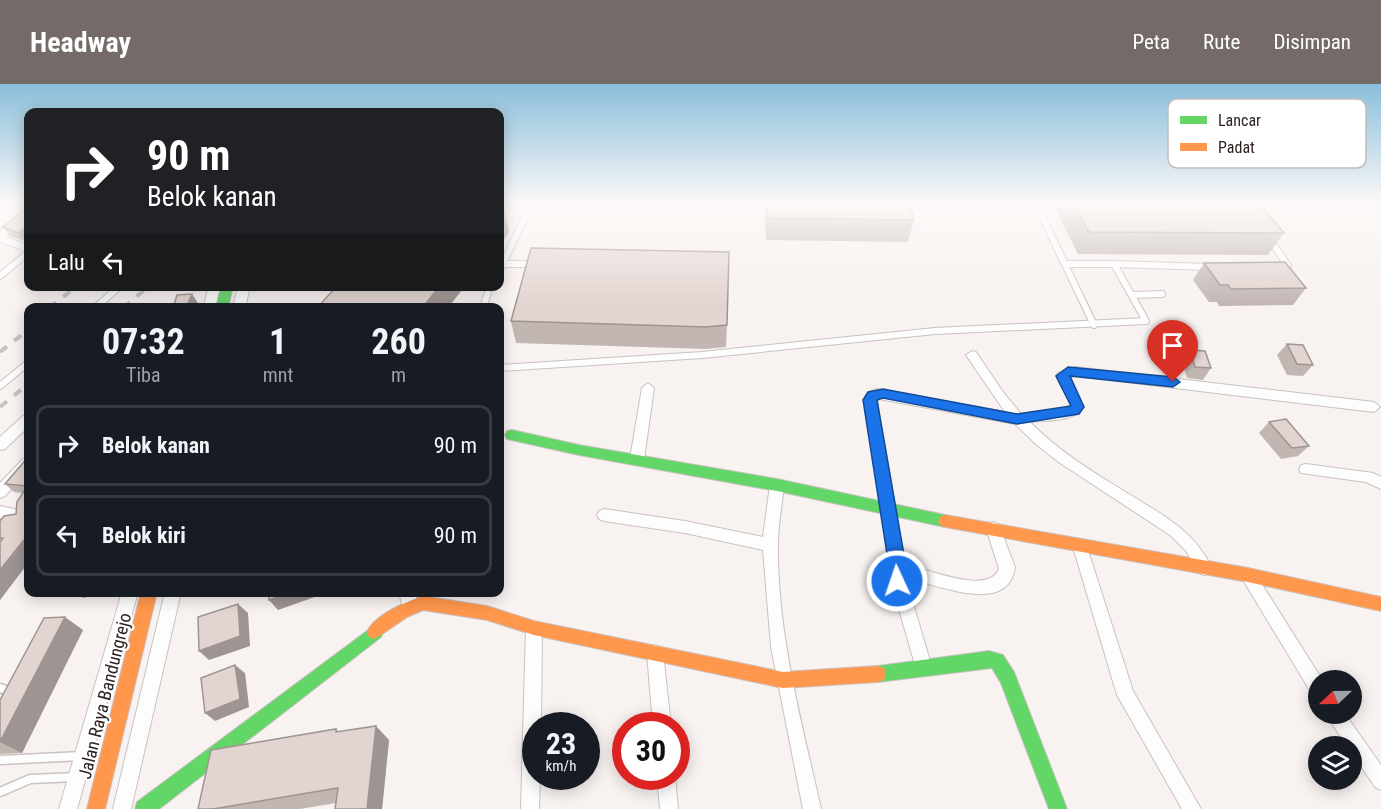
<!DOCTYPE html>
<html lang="id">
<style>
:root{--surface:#171b24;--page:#242831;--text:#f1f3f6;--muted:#9ea1a6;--line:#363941;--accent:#746b68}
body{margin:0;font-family:"Roboto Condensed",sans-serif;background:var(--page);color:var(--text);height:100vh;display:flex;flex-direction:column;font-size:22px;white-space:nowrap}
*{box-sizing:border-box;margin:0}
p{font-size:20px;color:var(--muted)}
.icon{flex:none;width:33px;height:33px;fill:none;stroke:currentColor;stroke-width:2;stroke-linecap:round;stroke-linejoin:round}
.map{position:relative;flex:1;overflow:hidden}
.side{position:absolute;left:24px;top:219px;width:480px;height:294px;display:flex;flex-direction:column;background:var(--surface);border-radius:12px;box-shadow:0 3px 15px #0003}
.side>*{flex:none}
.hud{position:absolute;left:24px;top:24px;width:480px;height:183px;border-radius:12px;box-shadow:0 3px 15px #0003;background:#202124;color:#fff;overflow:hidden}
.needle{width:39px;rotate:248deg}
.tools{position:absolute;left:1308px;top:586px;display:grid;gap:12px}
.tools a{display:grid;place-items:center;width:54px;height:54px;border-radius:50%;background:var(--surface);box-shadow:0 3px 15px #0003;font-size:30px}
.speed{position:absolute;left:522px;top:628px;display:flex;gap:12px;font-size:30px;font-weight:700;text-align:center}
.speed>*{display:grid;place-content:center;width:78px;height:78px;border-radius:50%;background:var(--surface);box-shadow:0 3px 15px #0003;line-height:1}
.speed small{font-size:15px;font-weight:400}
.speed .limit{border:9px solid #d22;background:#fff;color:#111}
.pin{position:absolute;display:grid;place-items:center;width:51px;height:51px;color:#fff;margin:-62px -26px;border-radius:50% 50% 50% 0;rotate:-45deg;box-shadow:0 0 6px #0007}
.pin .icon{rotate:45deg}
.me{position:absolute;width:66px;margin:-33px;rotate:357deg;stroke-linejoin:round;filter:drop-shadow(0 0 4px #0008)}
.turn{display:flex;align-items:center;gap:21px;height:126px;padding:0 24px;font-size:27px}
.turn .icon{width:78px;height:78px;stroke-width:2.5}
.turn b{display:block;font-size:42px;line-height:51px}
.then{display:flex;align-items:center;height:57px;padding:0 24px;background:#0003;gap:12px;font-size:22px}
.eta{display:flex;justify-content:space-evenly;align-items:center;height:102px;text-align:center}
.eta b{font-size:36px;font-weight:700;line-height:42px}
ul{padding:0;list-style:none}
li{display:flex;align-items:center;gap:18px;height:81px;margin:0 12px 9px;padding:0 12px;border:3px solid var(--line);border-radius:12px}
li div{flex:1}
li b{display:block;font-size:22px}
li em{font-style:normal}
header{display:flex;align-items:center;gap:36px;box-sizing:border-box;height:84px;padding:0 30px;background:var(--accent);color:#fff}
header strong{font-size:28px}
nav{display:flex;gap:33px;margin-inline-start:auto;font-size:21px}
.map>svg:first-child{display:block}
</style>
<header>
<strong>Headway</strong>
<nav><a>Peta</a><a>Rute</a><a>Disimpan</a></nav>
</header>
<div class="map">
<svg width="1381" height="725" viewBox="0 0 1381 725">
<rect width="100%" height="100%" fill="#f8f2f0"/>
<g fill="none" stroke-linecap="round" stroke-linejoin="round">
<defs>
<g id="lane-far1">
<path d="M907,120L1013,123"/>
<path d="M1036,120L1094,241"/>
<path d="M1271,157L1288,182L1283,185"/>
<path d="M503,180H536"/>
<path d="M1114,180L1209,183"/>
<path d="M500,186L531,120"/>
<path d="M0,192L28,169"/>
<path d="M1132,211L1162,210"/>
<path d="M95,224L120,202"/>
<path d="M483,224L490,202"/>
<path d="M500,284L702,271L935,247L1146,237L1114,180H1066"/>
<path d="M0,302L28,279"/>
</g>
<g id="lane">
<path d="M0,604L13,609"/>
<path d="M0,676L82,672"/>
<path d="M0,708L30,695L76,693"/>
</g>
<g id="street">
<path d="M28,126V134L6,153L28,161V168L0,158V147Z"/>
<path d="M209,202H220L215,224H203Z"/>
<path d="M238,202H250L245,224H233Z"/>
<path d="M972,267L976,268L1003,308L1021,330L1065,324L1071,321L1056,292L1058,289L1075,283L1374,318L1380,323L1374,328L1076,292L1069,294L1084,323C1074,338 1047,336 1030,338C1058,367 1093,388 1127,409C1161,430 1194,446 1212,484L1209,489L1204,491L1199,489L1186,467L1170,451L1060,379L1038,362L1015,340L879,315L877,318L905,481C927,484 988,512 999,485L986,444L988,440L993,438L998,440L1000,444L1015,483C1008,534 934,498 906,495L932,584L930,590L924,592L918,590L916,584L889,491L891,487L864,317L871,307L876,305L1005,328L966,271Z"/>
<path d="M648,299L654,304L644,375L642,379H632L630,375L642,304Z"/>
<path d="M28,331V343L5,365L0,366V353L23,332Z"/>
<path d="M28,374V387L5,412L0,414V399L23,375Z"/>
<path d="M1306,380L1373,389L1381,393V405L1366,398L1301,389L1299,385L1301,381Z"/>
<path d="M777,395L782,397L784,401C782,421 778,441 778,461C777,550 802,639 821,725H803L771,563L763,466L685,449L604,437L599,435L597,431L599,427L604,425L685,437L763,453L770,401L772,397Z"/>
<path d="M0,422L28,428V440L0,434Z"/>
<path d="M1080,457L1085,458L1087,463L1133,607L1201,725H1182L1117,611L1073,463L1075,458Z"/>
<path d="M1248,484L1253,486L1323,597H1318V612L1312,610L1243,496L1240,491L1243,486Z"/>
<path d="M122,508H138L77,725H59Z"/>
<path d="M165,508H181L131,725H113Z"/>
<path d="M399,508H415L418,523L416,528L410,530L404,528Z"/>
<path d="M534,537L540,539L542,544L541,642H536V693H540L539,725H521L526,544L528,539Z"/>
<path d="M655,561L661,564L663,569L671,642H653L647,569L649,564Z"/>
<path d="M1326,630H1345L1381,681V706L1375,703L1352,669V663H1347Z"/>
<path d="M657,693H675L678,725H660Z"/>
</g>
<g id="fast">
<path d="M221,202H233L228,224H216Z"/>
<path d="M512,346L579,361L777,395L945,431L950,433L952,437L950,441L945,443L777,407L579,371L507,355L505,351L507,347Z"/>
<path d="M375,541L381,543L383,548L381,553L159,725H135L137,718Z"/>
<path d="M989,567L1003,571L1014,588L1067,725H1049L1001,599L992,584L878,598L872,596L870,590L872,584L878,582Z"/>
</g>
<g id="slow">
<path d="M945,431L1248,484L1381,513V527L1248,498L945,443L940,441L938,437L940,433Z"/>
<path d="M141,508H157L105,725H87Z"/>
<path d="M423,512L487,522L534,537L783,588L878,582L884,584L886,590L884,596L878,598L783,604L534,551L487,536L423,526L407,533L375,555L369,553L367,548C375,530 406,518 423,512Z"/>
</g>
</defs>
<use href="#lane-far1" stroke="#cac2c0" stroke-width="8"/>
<use href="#lane" stroke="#cac2c0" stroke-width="11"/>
<use href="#street" stroke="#cac2c0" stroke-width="2"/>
<use href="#fast" stroke="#cac2c0" stroke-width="2"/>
<use href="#slow" stroke="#cac2c0" stroke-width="2"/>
<use href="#lane-far1" stroke="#fefdfd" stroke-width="6"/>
<use href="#lane" stroke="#fefdfd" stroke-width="8"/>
<use href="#street" fill="#fefdfd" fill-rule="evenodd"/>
<use href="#fast" fill="#63d668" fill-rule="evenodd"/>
<use href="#slow" fill="#ff974d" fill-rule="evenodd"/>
<g stroke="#c6c4c3" stroke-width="4" stroke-dasharray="9 9" stroke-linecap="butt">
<path d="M49,224L77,202"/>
<path d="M123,224L149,202"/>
<path d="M0,268L28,246"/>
<path d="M0,323L28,300"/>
</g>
</g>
<g fill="#c2b6b3">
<path d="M765,120H909L914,136L908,158L766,156L764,126Z"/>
<path d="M1053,120H1260L1284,149L1268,171L1078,170Z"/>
<path d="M23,127L25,157L10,152L3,143Z"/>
<path d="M1204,179L1306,204L1293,221L1219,222L1217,218H1209L1193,196Z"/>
<path d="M511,237L727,241L726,263L706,265L516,259Z"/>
<path d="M1287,260L1313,281L1303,292L1287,291L1277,271Z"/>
<path d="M1190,266L1211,284L1203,296L1187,294L1182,277Z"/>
<path d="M1269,338L1309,362L1298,372L1281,375L1259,349Z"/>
<path d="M28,373V479L0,516V437L16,430L23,409L14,408L5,400Z"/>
<path d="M83,546L22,669L0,670V614H1Z"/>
<path d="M336,645L338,647L389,656L382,725H335L336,719L300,725H198Z"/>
</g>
<g fill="#9e9492">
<path d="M505,126L509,148L500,161V132Z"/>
<path d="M28,142V155L25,157L18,149Z"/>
<path d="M440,202H465L448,224H422Z"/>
<path d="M192,210L198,219L196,224H186Z"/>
<path d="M24,456L28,459V479L0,516V486Z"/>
<path d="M76,508H111L83,514Z"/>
<path d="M292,508H326V509L278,526L269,516Z"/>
<path d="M238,520L248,529L250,562L209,576L199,567Z"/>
<path d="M65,533L83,546L22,669L0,658Z"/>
<path d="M235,581L245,589L249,623L215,637L205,629Z"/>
<path d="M376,642L389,656L382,725H367Z"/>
</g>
<g fill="#e2d4d0" stroke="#9e9492" stroke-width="1.5">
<path d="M28,120V142L18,149L3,143L23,127V123Z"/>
<path d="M767,120H909L914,136L768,134Z"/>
<path d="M1074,120H1260L1284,149L1089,148Z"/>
<path d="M500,125L505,126L500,132Z"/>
<path d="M531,164L729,168L727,241L706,243L511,237Z"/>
<path d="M1285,178L1306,204L1231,205L1228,201H1220L1204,179Z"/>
<path d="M337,202H440L422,224H317Z"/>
<path d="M192,210L186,224H173L177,211Z"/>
<path d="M1287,260L1303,261L1313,281L1297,280Z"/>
<path d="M1190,266L1205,267L1211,284L1195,283Z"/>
<path d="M1286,335L1309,362L1292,364L1269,338Z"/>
<path d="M28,373V400L27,402L5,400Z"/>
<path d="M28,401V455L24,456L0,486V458L3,454H0V437L4,432L16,430L17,418Z"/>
<path d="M269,508H292L269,516Z"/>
<path d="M238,520L240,552L199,567L198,533Z"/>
<path d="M65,533L0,658V616L44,534Z"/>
<path d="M235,581L240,615L205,629L201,594Z"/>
<path d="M376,642L367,725H335L338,704L213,725H198L211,666L336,645V648Z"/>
</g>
<linearGradient id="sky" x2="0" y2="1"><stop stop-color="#8abedb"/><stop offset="0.54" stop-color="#fcf9f8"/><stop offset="1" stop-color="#fcf9f8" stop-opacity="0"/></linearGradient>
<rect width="1381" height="221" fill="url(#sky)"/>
<path fill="#1a73e8" stroke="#114b97" stroke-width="1.5" d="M1068,283L1173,293L1180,298L1173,303L1070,292L1084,323L1079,330L1017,340L883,314L877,316L907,488L903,502H892L863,316L868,308L883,305L1017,330L1071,322L1056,292Z"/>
<g text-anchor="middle" stroke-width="4.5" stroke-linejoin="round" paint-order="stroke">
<g font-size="18" fill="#2d221f" stroke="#fff">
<text transform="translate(105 612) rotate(-76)" y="6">Jalan Raya Bandungrejo</text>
</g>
</g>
<rect x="1168" y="15" width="198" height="69" rx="9" fill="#fff" stroke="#c0bdbc" stroke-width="1.5"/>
<rect x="1180" y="32" width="27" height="8" fill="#63d668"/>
<rect x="1180" y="59" width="27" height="8" fill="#ff974d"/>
<g font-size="16" fill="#2d221f">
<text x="1218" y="42">Lancar</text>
<text x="1218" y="69">Padat</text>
</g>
</svg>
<div class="tools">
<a><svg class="needle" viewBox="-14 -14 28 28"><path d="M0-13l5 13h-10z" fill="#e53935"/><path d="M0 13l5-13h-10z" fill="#9ea1a6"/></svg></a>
<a><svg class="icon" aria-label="layers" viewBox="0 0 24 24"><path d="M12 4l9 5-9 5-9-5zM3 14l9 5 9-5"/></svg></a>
</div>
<div class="speed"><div>23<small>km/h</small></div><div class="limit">30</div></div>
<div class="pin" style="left:1173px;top:298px;background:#d93025"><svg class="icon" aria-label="arrive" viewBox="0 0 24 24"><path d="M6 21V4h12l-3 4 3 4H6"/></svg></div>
<svg class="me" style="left:897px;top:497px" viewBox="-20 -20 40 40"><circle r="17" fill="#1a73e8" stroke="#fff" stroke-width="3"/><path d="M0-11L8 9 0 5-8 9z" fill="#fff"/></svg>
<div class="hud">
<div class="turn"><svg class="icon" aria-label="right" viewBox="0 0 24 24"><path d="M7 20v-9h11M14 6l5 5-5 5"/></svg><div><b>90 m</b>Belok kanan</div></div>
<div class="then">Lalu<svg class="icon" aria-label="left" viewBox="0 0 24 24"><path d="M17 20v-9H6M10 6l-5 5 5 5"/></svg></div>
</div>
<section class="side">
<div class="eta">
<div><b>07:32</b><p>Tiba</p></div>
<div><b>1</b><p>mnt</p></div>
<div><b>260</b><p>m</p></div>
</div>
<ul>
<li><svg class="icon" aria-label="right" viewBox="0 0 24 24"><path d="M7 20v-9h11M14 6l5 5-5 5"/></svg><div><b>Belok kanan</b></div><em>90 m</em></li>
<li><svg class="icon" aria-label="left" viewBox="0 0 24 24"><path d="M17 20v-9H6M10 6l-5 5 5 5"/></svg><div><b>Belok kiri</b></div><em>90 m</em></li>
</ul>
</section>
</div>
